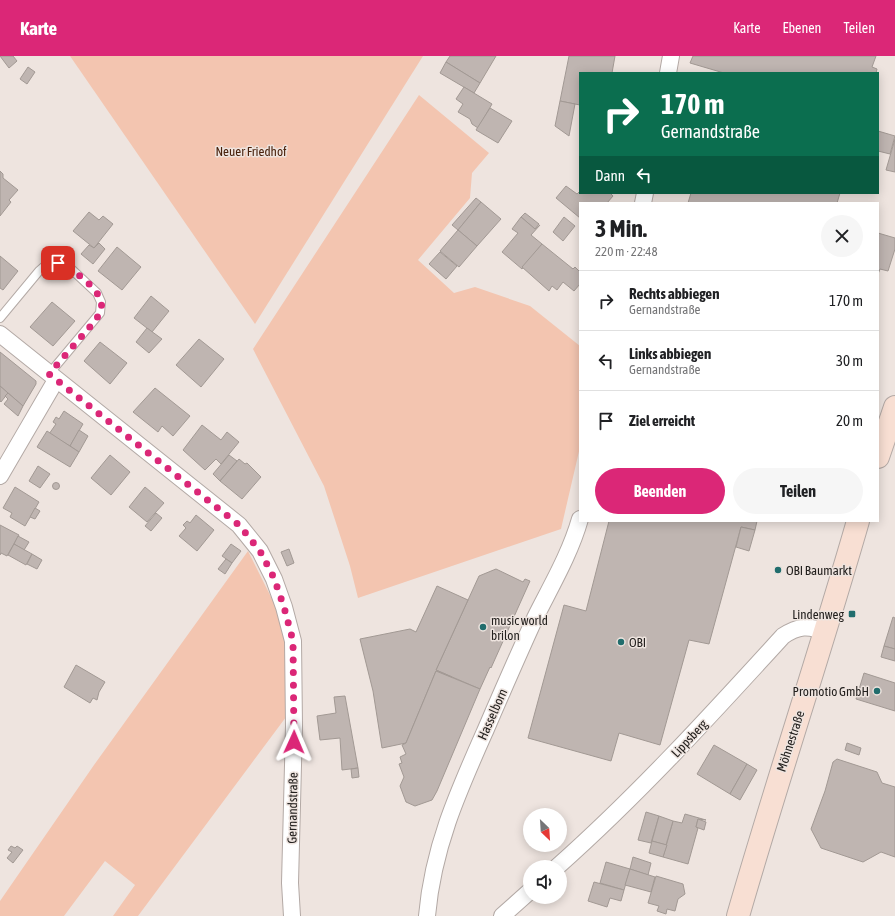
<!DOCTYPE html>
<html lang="de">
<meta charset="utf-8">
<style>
:root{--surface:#fff;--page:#f6f6f6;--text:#202124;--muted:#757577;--line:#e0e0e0;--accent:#db2777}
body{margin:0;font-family:"Asap Condensed",sans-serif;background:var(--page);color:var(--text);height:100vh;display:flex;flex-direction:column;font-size:15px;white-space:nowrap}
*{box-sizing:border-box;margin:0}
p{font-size:13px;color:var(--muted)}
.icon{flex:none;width:22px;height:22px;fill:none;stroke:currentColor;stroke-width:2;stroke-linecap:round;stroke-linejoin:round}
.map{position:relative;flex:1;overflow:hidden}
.sheet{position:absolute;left:579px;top:146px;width:300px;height:320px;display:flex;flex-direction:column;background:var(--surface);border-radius:0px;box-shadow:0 2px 10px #0003}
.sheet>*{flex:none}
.guide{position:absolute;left:579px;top:16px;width:300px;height:122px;border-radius:0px;box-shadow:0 2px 10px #0003;background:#0b6e4f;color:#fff;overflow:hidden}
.needle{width:26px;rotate:155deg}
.fabs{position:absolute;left:523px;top:752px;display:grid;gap:8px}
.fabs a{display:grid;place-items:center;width:44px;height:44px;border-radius:50%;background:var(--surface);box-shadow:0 2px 10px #0003;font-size:20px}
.pin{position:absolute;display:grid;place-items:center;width:34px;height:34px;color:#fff;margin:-17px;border-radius:8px;box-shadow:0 2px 6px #0006}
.me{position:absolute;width:44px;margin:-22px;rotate:1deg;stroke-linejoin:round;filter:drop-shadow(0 0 3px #0008)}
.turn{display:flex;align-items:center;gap:14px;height:84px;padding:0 16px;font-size:18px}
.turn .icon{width:52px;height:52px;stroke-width:2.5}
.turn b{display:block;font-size:28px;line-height:34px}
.then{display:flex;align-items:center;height:38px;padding:0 16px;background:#0003;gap:8px;font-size:15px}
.round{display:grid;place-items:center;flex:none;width:42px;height:42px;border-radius:21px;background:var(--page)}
.overview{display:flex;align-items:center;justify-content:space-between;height:68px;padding:0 16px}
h1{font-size:24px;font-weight:700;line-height:30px}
.button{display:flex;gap:8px;margin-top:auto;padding:8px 16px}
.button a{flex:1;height:46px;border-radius:24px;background:var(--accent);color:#fff;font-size:16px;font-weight:700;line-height:46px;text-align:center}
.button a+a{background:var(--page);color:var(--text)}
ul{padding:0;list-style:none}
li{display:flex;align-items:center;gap:12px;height:60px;padding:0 16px;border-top:1px solid var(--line)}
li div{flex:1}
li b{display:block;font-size:15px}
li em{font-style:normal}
header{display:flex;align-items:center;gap:24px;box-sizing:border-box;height:56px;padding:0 20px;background:var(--accent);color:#fff}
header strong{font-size:19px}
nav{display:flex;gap:22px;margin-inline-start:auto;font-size:14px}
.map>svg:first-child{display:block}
</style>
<header>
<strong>Karte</strong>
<nav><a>Karte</a><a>Ebenen</a><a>Teilen</a></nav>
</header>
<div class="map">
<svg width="895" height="860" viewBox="0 0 895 860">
<rect width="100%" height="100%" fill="#eee4df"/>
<g fill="#f3c5b0">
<path d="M70,0H423L255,268Z"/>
<path d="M419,39L489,97L472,117L470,142L418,204L454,237L475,231L530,250L580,290V391L561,473L358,542L350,510L324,430L253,293Z"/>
<path d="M248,495L284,567L289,657L138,860H113L135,829L105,805L64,860H0V845L94,709Z"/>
</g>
<g fill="#bfb5b1" stroke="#a29994">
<path d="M0,0H13L17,5L9,12Z"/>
<path d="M450,0H496L480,27L446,6Z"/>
<path d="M569,0H615L612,17H580V49L560,45Z"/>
<path d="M693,0H876L872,11L877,13L876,17H724L690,7Z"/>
<path d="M446,6L480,27L474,37L440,17Z"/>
<path d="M28,11L35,16L27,28L20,23Z"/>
<path d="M464,31L492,48L478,72L472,68L470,63L458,56L463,48L456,43Z"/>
<path d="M560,45L575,48L569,80L555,70Z"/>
<path d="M490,52L512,65L498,87L476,74Z"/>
<path d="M878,75L895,80L890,98L878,95Z"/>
<path d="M895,83V116L886,114Z"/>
<path d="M0,115L3,118V122L18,134L9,144L11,146L0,160Z"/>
<path d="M566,130L577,138L580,135V137H610L613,140L607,147H580V162L556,142Z"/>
<path d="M691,137H840L837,147H688Z"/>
<path d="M476,142L481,146L458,174L452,169Z"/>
<path d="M481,146L501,163L477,190L458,174Z"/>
<path d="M89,156L99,164L103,160L113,168L94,192L73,175Z"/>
<path d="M525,157L539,168L535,173L521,161Z"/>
<path d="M521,161L535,173L540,169L531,179L542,188L522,213L502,196L518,177L512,173Z"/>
<path d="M564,161L575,170L563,185L553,176Z"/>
<path d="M458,174L477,190L459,211L440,195Z"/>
<path d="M878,177L895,182V193L888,215L880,213L878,218Z"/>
<path d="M99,187L105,193L93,208L81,198L89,189L94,192Z"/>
<path d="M542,188L573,213L575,211L580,216V228L574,235L563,226L557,234L552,230L549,235L522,211Z"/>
<path d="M117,191L141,211L122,234L98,215Z"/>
<path d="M440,196L457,210L446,223L429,208Z"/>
<path d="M0,200L18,215L3,234L0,232Z"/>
<path d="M151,240L169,255L152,276L134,262Z"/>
<path d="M52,246L75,265L53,290L30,271Z"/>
<path d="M147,272L162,283L149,297L136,286Z"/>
<path d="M199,283L224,303L201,331L176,309Z"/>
<path d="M100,286L127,307L110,328L84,305Z"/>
<path d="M0,296L36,325V328L23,350L0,330Z"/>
<path d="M0,330L8,337L1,346L0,345Z"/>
<path d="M155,332L190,360L173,380L162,370L158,376L133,356Z"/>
<path d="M8,337L23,350L18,360L4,348L8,343L5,340Z"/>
<path d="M64,355L83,368L70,390L49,378L56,368L53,366L56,361L59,363Z"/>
<path d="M202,369L221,384L227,376L239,386L221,408L216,403L205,414L183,394Z"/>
<path d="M79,374L88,380L79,396L70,390Z"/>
<path d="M47,375L79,396L70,411L37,391Z"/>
<path d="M110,399L130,416L111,439L91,422Z"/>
<path d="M229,399L237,405L220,425L213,418Z"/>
<path d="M239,403L245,408L247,407L261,421L242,443L220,425Z"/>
<path d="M38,410L50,418L40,432L29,425Z"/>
<circle cx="56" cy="430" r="3.5"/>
<path d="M15,431L39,446L25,470L10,461L12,457L3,452Z"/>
<path d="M145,431L164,447L147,466L129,451Z"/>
<path d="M35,452L40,455L35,463L30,461Z"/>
<path d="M156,457L162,462L151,475L145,470Z"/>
<path d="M196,459L214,474L197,495L179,480L186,472L183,469L187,465L190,467Z"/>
<path d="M609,465H757L755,474L741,471L709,588L689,584L660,689L619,677L611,705L528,682L564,549L586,555Z"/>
<path d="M0,469L19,479L7,500L1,497L0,499Z"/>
<path d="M741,471L755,474L749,495L736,491Z"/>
<path d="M18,480L29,486L24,494L14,488Z"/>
<path d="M14,488L32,498L26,509L8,499Z"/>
<path d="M231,488L241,495L232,507L222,500Z"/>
<path d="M289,493L294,507L287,510L281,496Z"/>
<path d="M32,498L42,504L37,513L27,508Z"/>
<path d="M226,503L232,507L225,518L218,513Z"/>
<path d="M496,513L523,526L525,523L530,525L491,612L490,611L480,633L436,614L479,520Z"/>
<path d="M437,530L468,544L436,614L452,621V622L436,615L406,687L382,692L373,635L360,583L410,573L416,576Z"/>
<path d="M893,561L895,562V593L884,590Z"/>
<path d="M884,590L895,593V605L881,601Z"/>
<path d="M76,609L105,626L99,636L97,644L93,642L90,647L64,631Z"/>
<path d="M436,615L480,633L437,735L432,744L415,750L406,746L400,730L404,721L399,708L402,707L400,701L406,698L402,689L406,687Z"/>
<path d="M864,617L895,627V655L856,643Z"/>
<path d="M345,640L358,712L342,714L340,682L320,684L317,660L336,657L334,641Z"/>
<path d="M847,687L861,692L859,699L845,694Z"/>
<path d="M714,689L747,708L730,738L697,718Z"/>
<path d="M837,703L877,716L882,727L895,731V801L881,796L863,806L821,792L811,773L825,735L833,706Z"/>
<path d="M747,708L757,714L740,744L730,738Z"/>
<path d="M358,712L359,721L352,722L351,713Z"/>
<path d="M646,756L659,760L651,787L638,784Z"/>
<path d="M685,758L706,764L698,763L696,771L698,772L688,808L663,801L673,765L682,767Z"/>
<path d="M659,760L673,765L666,789L652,785Z"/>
<path d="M698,763L706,766L704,774L696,771Z"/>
<path d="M652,785L667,789L663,801L649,797Z"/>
<path d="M11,790L15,792L17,790L23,794L13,807L7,802L12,796L8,794Z"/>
<path d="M633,801L651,807L648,819L630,813Z"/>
<path d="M606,806L630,813L624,834L600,827Z"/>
<path d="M630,813L655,821L651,836L625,829Z"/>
<path d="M656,820L683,828L685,838L678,843L675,855L667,853L666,858L657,855L659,850L648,847Z"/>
<path d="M594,826L624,834L621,845L610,842L607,851L588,845Z"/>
</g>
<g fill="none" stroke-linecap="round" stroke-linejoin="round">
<defs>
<path id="lane" d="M0,262L39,215L47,208L58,207L68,210L97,237L101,246L100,257L49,318"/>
<g id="street">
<path d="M668,17L671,0"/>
<path d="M643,147L645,137"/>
<path d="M0,278L239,469L260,495L274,523L284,551L293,585L294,670L290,827L292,860"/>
<path d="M0,420L56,324"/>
<path d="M557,811C638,739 710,660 783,580C798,570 808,569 825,576"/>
<path d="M427,860C433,791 458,736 486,673C502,636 518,599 535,562C551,530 570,498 580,463"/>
<path d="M502,860L530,835"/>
</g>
<g id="secondary">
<path d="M878,401L895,351"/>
<path d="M738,860C776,728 820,597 858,465"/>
</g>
</defs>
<use href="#lane" stroke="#b3a9a5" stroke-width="10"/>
<use href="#street" stroke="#b3a9a5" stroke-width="18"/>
<use href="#secondary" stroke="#b3a9a5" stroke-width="24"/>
<use href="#lane" stroke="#fff" stroke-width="8"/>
<use href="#street" stroke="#fff" stroke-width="16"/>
<use href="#secondary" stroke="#f8dfd3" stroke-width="22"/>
</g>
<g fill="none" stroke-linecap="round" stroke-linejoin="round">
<path stroke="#db2777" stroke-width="7" stroke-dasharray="0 12.6" d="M58,207C71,211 97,231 101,245C103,252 99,259 95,265L49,318L239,469L260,495L274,522L284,551L293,585L294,686"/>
</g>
<g fill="#216d6d" stroke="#eee4df" stroke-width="1.5">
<circle cx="778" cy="514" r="4"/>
<rect x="848" y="554" width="8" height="8" rx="2"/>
<circle cx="483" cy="571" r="4"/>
<circle cx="621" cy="586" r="4"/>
<circle cx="877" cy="635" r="4"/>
</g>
<g text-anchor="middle" stroke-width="3" stroke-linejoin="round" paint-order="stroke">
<g font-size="13" fill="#49210b" stroke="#eee4df">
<text x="251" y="100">Neuer Friedhof</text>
</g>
<g font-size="13" fill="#24211f" stroke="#eee4df" text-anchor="start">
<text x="786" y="519">OBI Baumarkt</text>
<text x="844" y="563" text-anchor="end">Lindenweg</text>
<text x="491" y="569">music world<tspan x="491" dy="15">brilon</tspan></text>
<text x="629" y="591">OBI</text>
<text x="869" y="640" text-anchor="end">Promotio GmbH</text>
</g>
<g font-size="13" fill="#24211f" stroke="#eee4df">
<text transform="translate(492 658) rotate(-66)" y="5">Hasselborn</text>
<text transform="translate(689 682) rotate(-47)" y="5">Lippsberg</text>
<text transform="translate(790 685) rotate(-72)" y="5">Möhnestraße</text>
<text transform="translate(292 752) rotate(-89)" y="5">Gernandstraße</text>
</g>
</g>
</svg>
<div class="fabs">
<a><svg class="needle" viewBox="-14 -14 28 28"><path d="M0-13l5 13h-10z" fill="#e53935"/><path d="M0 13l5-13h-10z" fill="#757577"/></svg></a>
<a><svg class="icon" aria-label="sound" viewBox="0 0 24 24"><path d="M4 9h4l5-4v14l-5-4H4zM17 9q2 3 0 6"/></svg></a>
</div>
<div class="pin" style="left:58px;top:207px;background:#d93025"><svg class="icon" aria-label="arrive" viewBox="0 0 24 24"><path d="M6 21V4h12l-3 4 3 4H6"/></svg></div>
<svg class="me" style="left:294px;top:686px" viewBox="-20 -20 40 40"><path d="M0-17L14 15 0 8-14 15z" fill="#db2777" stroke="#fff" stroke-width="4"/></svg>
<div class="guide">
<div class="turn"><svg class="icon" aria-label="right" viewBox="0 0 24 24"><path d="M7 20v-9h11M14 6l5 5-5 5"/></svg><div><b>170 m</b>Gernandstraße</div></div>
<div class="then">Dann<svg class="icon" aria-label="left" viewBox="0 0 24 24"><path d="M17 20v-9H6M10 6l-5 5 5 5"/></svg></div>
</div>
<section class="sheet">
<div class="overview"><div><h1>3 Min.</h1><p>220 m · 22:48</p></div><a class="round"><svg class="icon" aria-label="close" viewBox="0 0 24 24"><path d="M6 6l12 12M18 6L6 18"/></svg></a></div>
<ul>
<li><svg class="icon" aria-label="right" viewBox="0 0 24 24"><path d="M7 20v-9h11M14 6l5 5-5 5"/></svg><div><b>Rechts abbiegen</b><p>Gernandstraße</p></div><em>170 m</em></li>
<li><svg class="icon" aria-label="left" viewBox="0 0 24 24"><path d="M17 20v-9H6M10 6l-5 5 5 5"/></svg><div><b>Links abbiegen</b><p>Gernandstraße</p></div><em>30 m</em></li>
<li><svg class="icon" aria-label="arrive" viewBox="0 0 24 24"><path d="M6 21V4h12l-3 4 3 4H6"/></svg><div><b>Ziel erreicht</b></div><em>20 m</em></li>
</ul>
<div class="button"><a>Beenden</a><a>Teilen</a></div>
</section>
</div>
